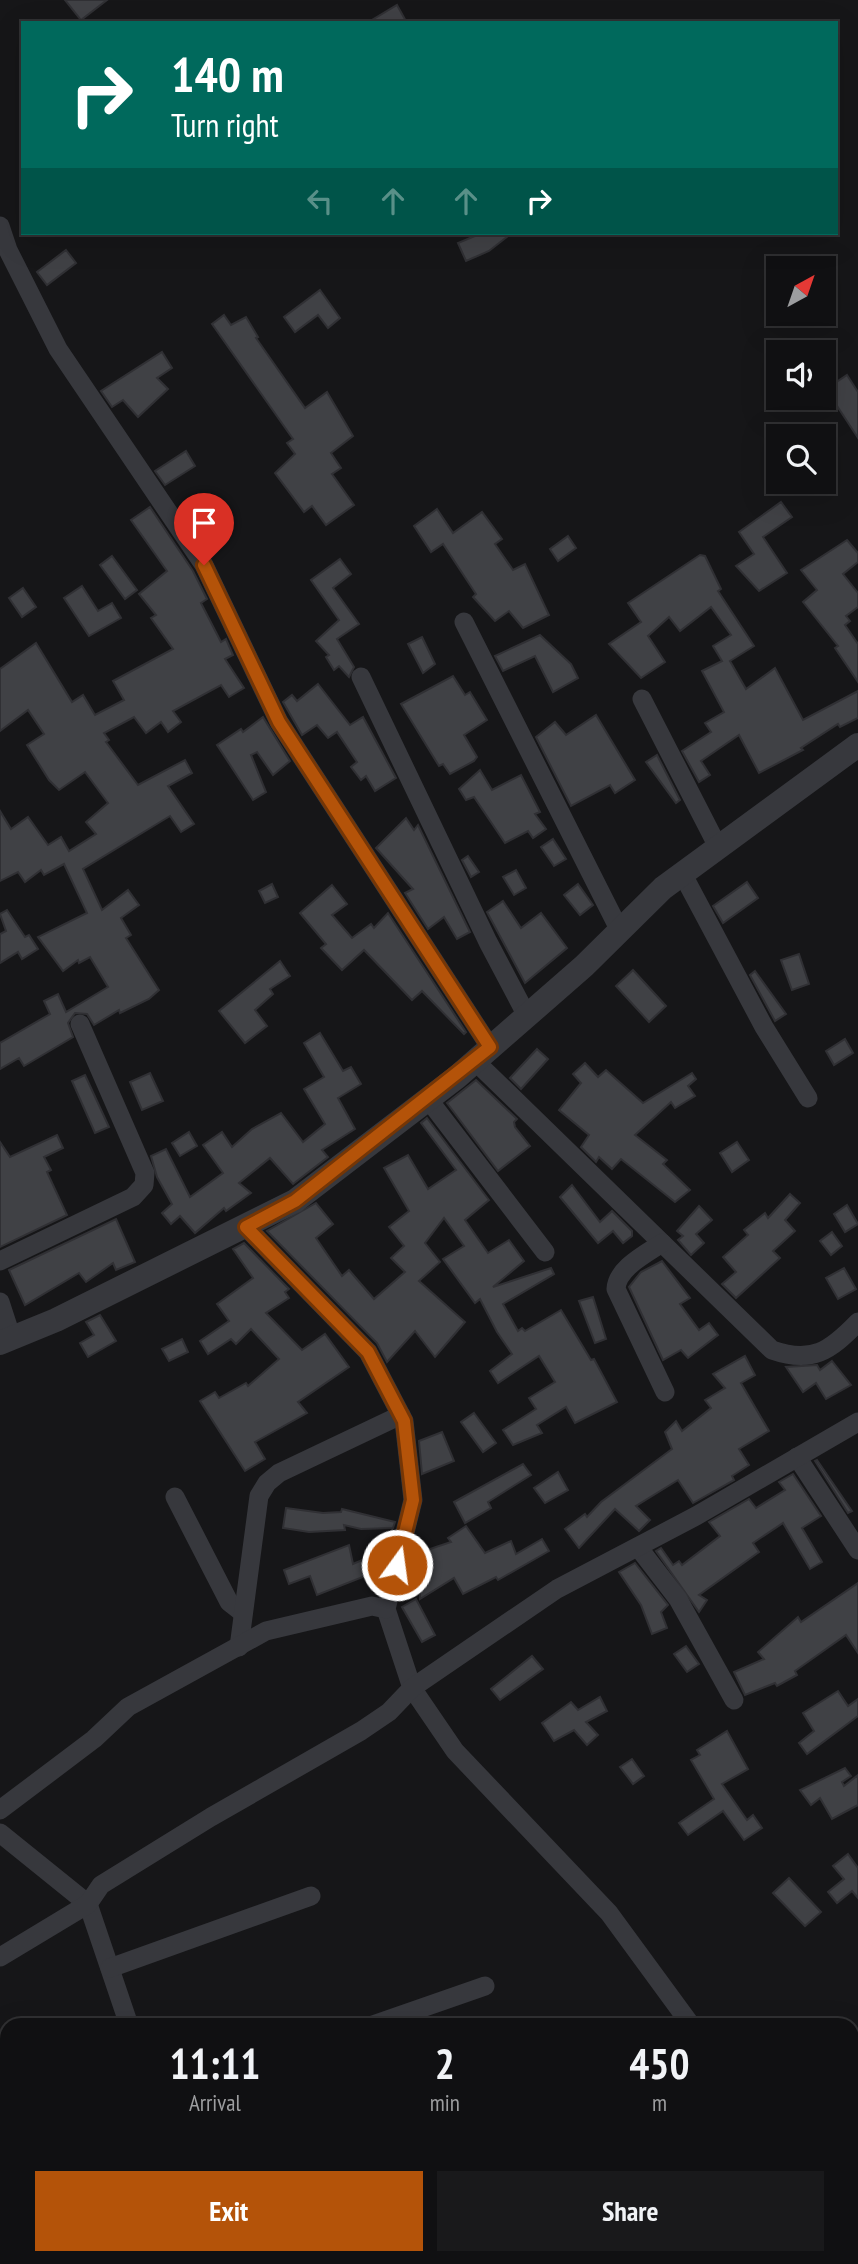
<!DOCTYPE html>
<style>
:root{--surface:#101012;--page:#19191b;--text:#f1f3f6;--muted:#9c9d9f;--line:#303032;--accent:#b45309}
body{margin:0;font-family:"PT Sans Narrow",sans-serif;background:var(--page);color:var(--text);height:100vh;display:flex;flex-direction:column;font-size:26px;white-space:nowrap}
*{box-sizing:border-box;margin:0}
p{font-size:23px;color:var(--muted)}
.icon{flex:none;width:38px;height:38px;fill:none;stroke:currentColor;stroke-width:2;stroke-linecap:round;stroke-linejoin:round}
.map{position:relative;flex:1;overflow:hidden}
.side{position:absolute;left:0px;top:2018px;width:859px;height:247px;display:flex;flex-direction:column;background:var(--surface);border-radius:21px 21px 0 0;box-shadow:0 7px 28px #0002,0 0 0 2px var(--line)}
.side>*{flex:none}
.guide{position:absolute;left:21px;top:21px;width:817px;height:214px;border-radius:0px;box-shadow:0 7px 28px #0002,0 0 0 2px var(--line);background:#00695c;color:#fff;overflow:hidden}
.needle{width:46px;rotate:40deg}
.fabs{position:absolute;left:766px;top:256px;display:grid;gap:14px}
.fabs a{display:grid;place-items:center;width:70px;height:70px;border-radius:0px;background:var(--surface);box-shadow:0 7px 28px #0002,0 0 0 2px var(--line);font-size:35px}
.pin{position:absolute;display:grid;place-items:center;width:60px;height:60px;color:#fff;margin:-72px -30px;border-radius:50% 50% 50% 0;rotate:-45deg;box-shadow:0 0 7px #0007}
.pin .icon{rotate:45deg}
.me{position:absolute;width:77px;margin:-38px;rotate:14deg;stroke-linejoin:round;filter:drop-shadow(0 0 5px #0008)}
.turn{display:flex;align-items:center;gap:24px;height:147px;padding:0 35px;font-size:32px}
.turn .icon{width:91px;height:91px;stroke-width:2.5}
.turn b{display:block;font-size:49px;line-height:60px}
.lanes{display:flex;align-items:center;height:66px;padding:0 35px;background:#0003;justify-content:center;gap:35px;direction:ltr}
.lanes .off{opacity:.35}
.eta{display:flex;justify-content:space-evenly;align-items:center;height:119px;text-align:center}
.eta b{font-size:42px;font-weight:600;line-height:49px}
.action{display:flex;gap:14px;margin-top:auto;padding:14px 35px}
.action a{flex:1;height:80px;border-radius:0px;background:var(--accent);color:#fff;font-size:28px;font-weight:600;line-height:80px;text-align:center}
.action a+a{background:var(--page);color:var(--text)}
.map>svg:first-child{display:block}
</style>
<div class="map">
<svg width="858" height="2264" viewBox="0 0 858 2264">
<rect width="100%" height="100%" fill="#161618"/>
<g fill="#404145" stroke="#303034" stroke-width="2">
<path d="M65,0H107L81,20Z"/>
<path d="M397,5L407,23H367Z"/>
<path d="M482,233H512L489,251L466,261L458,243Z"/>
<path d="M66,250L76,263L47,285L37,272Z"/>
<path d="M320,290L340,318L328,328L318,315L295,332L284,317Z"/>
<path d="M224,315L231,325L246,317L258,337L256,338L305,408L327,392L353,436L331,453L341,468L332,474L354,505L326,525L312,506L304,512L275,473L295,454L287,443L293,439L212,324Z"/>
<path d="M162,352L172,368L157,378L168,389L138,417L123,400L112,407L101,391Z"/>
<path d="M847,375L858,392V438L826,389Z"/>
<path d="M186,451L195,466L165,485L155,471Z"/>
<path d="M781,502L792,517L763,537L787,573L759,591L736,566L754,554L739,532Z"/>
<path d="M150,507L193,571L207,599L201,603L221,642L226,639L233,655L225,659L244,688L229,697L221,685L173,711L181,722L168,732L161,722L146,733L134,717L104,733L109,740L106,742L138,785L185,760L192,773L168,786L194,824L181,832L170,816L83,869L102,910L128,890L139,905L121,918L131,935L126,938L159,990L149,999L120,1013L119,1010L94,1025L87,1014L75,1013L68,1023L73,1037L24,1066L19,1058L0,1069V1043L50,1014L44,1001L58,994L66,1012L108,987L90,957L79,963L78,960L63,971L38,937L87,913L64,864L44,875L41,870L25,882L18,872L0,881V811L11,829L28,817L48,845L61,837L69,851L96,834L86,822L108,803L85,772L59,790L49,780L27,745L44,734L28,710L0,731V669L36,643L72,702L83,695L95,715L124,700L113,681L173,649L151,618L156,615L139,594L167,571L131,520Z"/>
<path d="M437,509L453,533L482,512L502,539L495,544L513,570L525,564L549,615L523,628L509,611L495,621L473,597L476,594L443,544L431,552L414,526Z"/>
<path d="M568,536L576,548L558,561L550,549Z"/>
<path d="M847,540L858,553V562L843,574L858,593V607L846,616L850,621L845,625L858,644V682L835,648L838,646L803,602L817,590L801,570Z"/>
<path d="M700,555L705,556L721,589L718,591L754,646L730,661L746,689L775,668L803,720L858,691V718L840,727L838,724L801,748L803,750L759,773L739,735L701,761L710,775L699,782L682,751L711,732L705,723L724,712L702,671L722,661L713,646L731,635L711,607L680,631L669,617L648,636L665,662L641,678L609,644L641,622L628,603Z"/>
<path d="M112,556L137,590L125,599L100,565Z"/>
<path d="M340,559L351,574L333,588L359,624L337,639L354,667L349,677L339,666L334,670L326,657L329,655L316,641L339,620L311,580Z"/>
<path d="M82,586L98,611L112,603L121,618L89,636L64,598Z"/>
<path d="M23,588L36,607L22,617L9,598Z"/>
<path d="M540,635L571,664L578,678L553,692L535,656L503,671L495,656Z"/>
<path d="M422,637L435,664L423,673L408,644Z"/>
<path d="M453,676L465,695L470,692L487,720L464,735L477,757L474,761L450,774L443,764L439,766L401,704Z"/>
<path d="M318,684L350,725L363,717L396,778L375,791L366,776L361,780L351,767L357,762L337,732L328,738L317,725L302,735L283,702L292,695L297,701Z"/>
<path d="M596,715L635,780L615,793L610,785L571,806L536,737L555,722L566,735Z"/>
<path d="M263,717L290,761L273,775L257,752L251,755L266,792L253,800L217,745L241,729L243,732Z"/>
<path d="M657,755L680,800L676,803L646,762Z"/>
<path d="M480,770L492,790L521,775L540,812L535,814L546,829L533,838L528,831L505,843L474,797L466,800L459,789Z"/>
<path d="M406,818L414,830L418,825L470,932L457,939L444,917L428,929L405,893L413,889L376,848Z"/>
<path d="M553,839L566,859L554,866L541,847Z"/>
<path d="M468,856L479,872L471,877L462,860Z"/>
<path d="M516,870L526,888L514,895L503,877Z"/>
<path d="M747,882L758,898L723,923L713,906Z"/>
<path d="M272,884L278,897L265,903L259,891Z"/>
<path d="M578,884L593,905L580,915L564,895Z"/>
<path d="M332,885L347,904L332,915L352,938L371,924L374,928L388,913L466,1032L464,1034L422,991L412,1000L364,950L342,970L321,948L326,944L300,913Z"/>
<path d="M503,901L521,928L541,913L567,948L525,983L487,912Z"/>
<path d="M7,910L25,937L29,935L38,949L22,959L18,952L0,963V934L6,931L0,914Z"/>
<path d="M799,954L809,984L792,990L781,960Z"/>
<path d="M280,961L290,976L270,989L273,994L255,1010L267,1026L245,1043L219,1011Z"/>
<path d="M633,970L666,1006L649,1022L616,986Z"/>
<path d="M755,971L786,1014L775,1021L750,975Z"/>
<path d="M320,1033L343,1071L351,1067L361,1084L338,1098L355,1129L322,1150L328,1157L293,1184L270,1158L239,1183L251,1193L226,1211L224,1208L195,1233L180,1216L171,1224L162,1213L172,1204L157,1177L151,1156L166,1149L190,1197L223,1173L203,1145L222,1132L232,1147L252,1129L281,1113L303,1142L325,1124L304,1089L324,1077L304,1043Z"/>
<path d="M845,1039L853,1053L834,1065L826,1051Z"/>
<path d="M537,1049L548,1059L521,1089L510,1078Z"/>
<path d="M585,1063L598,1077L606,1070L643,1103L692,1073L696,1079L688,1086L695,1096L675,1108L671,1102L635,1135L667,1160L663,1164L690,1190L675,1202L621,1159L612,1169L599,1157L596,1162L581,1147L589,1135L559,1110L581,1083L573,1074Z"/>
<path d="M150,1073L163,1101L142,1110L130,1082Z"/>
<path d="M85,1075L109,1127L95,1133L72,1081Z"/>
<path d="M476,1080L517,1119L514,1122L515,1127L530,1146L498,1171L447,1103Z"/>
<path d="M427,1118L489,1200L465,1220L488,1253L509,1240L524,1261L493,1287L551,1268L554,1274L503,1304L518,1331L522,1328L525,1331L561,1310L591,1360L594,1359L617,1402L575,1423L566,1407L537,1425L542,1433L513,1445L503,1430L536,1409L529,1398L555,1382L539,1356L498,1383L490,1371L512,1354L497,1332L480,1299L475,1303L443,1259L464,1246L444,1218L425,1243L440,1262L419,1281L465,1322L435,1357L415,1331L387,1362L377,1343L267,1231L316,1203L333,1224L316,1238L342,1276L349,1270L374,1299L405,1272L391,1258L404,1246L389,1227L409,1211L384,1168L408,1155L428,1189L456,1170L421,1123Z"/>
<path d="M189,1132L197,1146L180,1156L172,1143Z"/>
<path d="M57,1135L63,1148L44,1157L51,1170L47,1172L67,1215L0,1247V1142L10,1157Z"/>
<path d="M737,1142L749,1160L732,1172L720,1153Z"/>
<path d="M572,1185L600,1222L612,1211L632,1231V1236L623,1243L613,1231L598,1243L560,1197Z"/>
<path d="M790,1194L800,1203L785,1220L795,1231L773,1251L780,1258L736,1298L722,1284L736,1272L723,1257L748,1235L744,1230L765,1213L768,1218Z"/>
<path d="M847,1205L858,1224L845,1232L834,1214Z"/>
<path d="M699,1206L712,1220L696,1234L704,1243L691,1255L678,1240L683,1236L677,1231Z"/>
<path d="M116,1219L135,1262L116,1270L113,1263L86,1282L79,1273L25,1305L9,1270Z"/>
<path d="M832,1232L842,1246L831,1255L820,1241Z"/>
<path d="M244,1243L289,1289L285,1292L289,1298L266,1313L302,1350L325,1334L349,1367L298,1402L307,1413L255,1442L265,1459L245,1471L200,1401L215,1392L219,1398L246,1383L248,1386L279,1359L251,1329L236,1344L231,1339L208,1354L200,1341L229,1321L217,1304L253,1278L233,1249Z"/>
<path d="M662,1261L690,1298L680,1304L699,1330L709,1323L718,1335L688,1358L681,1350L663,1360L629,1287L641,1272Z"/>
<path d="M844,1268L856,1289L838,1299L826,1278Z"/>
<path d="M593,1297L606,1339L595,1343L579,1301Z"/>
<path d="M100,1315L116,1341L88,1357L80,1343L94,1335L86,1322Z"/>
<path d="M182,1339L188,1352L169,1361L162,1349Z"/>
<path d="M745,1356L755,1375L741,1383L769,1431L739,1449L749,1465L732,1476L734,1480L693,1503L678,1480L636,1506L650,1520L639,1531L615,1509L579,1548L565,1529L585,1514L587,1517L601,1502L672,1449L665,1432L676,1421L682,1431L711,1408L705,1400L725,1388L713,1374Z"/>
<path d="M832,1361L851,1385L826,1399L816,1383L803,1392L786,1367L817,1365L820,1370Z"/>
<path d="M474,1413L496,1443L483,1452L461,1422Z"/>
<path d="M442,1432L454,1461L422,1474L419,1441Z"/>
<path d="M817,1460L852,1511L848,1513L815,1461Z"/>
<path d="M523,1464L531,1475L488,1502L491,1508L465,1523L454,1502Z"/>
<path d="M558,1472L568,1490L545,1503L534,1488Z"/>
<path d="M793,1474L821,1516L802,1528L822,1562L810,1569L783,1523L753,1543L759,1552L699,1595L707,1600L699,1612L656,1551L661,1548L673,1565L679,1561L682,1565L720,1536L709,1522L749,1499L756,1508L785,1490L779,1482Z"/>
<path d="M286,1508L323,1513L341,1512L342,1509L395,1522L393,1528L361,1529L344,1525L345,1530L309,1532L283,1528Z"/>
<path d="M466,1526L485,1553L511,1541L516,1554L542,1539L549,1551L498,1580L496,1577L463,1594L454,1578L420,1599V1567L409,1569L412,1555L451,1542L448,1538Z"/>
<path d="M349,1545L353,1564L362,1560L368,1575L317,1595L310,1576L289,1584L284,1570Z"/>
<path d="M635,1563L668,1605L661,1612L667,1628L652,1634L641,1605L619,1572Z"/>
<path d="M858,1583V1653L846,1635L795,1671L797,1675L777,1686L775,1683L745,1695L734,1672L764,1659L758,1652L798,1617L801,1622Z"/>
<path d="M416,1599L435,1635L422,1642L402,1607Z"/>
<path d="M686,1646L699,1664L687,1672L674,1654Z"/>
<path d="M532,1656L543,1669L500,1700L491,1689Z"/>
<path d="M838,1691L848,1706L858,1699V1716L807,1754L799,1743L814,1731L803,1713Z"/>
<path d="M600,1697L607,1711L586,1722L598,1735L587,1745L574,1730L554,1741L542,1723L571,1702L578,1710Z"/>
<path d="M727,1731L748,1769L722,1784L747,1820L753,1815L762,1828L744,1840L723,1811L688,1835L679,1823L714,1799L691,1760L700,1755L697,1750Z"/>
<path d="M632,1759L644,1776L633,1784L620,1767Z"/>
<path d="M845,1768L851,1776L842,1782L844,1786L858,1775V1805L832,1819L820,1798L811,1805L800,1790Z"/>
<path d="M848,1854L858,1868V1898L852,1891L837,1903L828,1892L844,1879L833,1866Z"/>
<path d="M789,1878L821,1912L805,1926L773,1893Z"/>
</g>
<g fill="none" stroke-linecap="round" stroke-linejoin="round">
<g stroke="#37383d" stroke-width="19">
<path d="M0,226L8,250L58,349L204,565L279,722L490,1047"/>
<path d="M464,622L620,931"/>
<path d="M361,677L488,942L527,1016"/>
<path d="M642,699L718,847"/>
<path d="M682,873L764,1027L808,1098"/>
<path d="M475,1061L772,1350C812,1364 830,1351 858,1322"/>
<path d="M428,1099L545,1252"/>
<path d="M246,1227L368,1352L404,1421L413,1500L386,1609L412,1688L455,1751L609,1913L691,2025"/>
<path d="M662,1243C646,1254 617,1268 616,1289L665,1392"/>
<path d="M0,1261L133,1197L144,1185L145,1173L80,1024"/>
<path d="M0,1302L12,1339"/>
<path d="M797,1457L858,1550"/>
<path d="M175,1497L229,1602L243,1613"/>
<path d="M638,1547L678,1599L734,1700"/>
<path d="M239,1647L259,1496L267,1483L279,1473L401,1415"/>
<path d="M0,1810L94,1739L128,1707L266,1631L372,1606L386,1609"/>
<path d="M0,1833L88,1904L129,2025"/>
<path d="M0,1957L88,1904L101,1885L211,1817L361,1731L389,1712L412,1688L557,1589L696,1516L858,1422"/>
<path d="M110,1968L311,1896"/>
<path d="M373,2025L485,1986"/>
<path d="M212,2258L214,2264"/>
<path d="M822,2258L825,2264"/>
</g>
<g stroke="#37383d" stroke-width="24">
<path d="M0,1343L56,1320L295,1201L457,1077L584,966L663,888L858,745"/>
<path d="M613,2264L630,2258"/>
<path d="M694,2264L712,2258"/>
</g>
</g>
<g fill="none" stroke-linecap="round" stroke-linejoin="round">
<defs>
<path id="route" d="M204,565L279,722L490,1047L295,1201L246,1227L368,1352L404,1421L413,1500L397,1565"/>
</defs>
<use href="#route" stroke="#753606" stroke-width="18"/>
<use href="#route" stroke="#b45309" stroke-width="12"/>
</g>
</svg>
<div class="fabs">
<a><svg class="needle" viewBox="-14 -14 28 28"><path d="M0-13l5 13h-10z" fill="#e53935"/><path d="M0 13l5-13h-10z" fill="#9c9d9f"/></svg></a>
<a><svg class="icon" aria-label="sound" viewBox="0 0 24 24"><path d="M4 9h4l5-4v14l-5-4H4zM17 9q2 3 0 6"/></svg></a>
<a><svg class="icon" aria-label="search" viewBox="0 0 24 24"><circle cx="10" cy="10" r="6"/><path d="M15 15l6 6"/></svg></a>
</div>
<div class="pin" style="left:204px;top:565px;background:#d93025"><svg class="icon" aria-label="arrive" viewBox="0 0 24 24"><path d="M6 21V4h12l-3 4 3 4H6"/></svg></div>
<svg class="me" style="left:397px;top:1565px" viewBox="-20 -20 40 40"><circle r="17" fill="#b45309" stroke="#fff" stroke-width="3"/><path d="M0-11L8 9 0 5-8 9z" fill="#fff"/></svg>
<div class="guide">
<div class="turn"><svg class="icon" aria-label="right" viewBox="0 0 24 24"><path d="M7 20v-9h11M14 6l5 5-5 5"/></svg><div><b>140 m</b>Turn right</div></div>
<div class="lanes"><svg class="icon off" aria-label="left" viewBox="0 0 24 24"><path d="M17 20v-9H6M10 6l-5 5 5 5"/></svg><svg class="icon off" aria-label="ahead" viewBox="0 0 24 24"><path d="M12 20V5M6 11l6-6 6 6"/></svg><svg class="icon off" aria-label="ahead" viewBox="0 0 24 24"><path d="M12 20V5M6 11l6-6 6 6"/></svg><svg class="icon" aria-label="right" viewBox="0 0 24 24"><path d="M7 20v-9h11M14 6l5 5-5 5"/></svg></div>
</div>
<section class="side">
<div class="eta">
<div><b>11:11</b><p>Arrival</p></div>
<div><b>2</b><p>min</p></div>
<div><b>450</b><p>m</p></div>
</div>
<div class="action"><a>Exit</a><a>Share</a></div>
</section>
</div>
